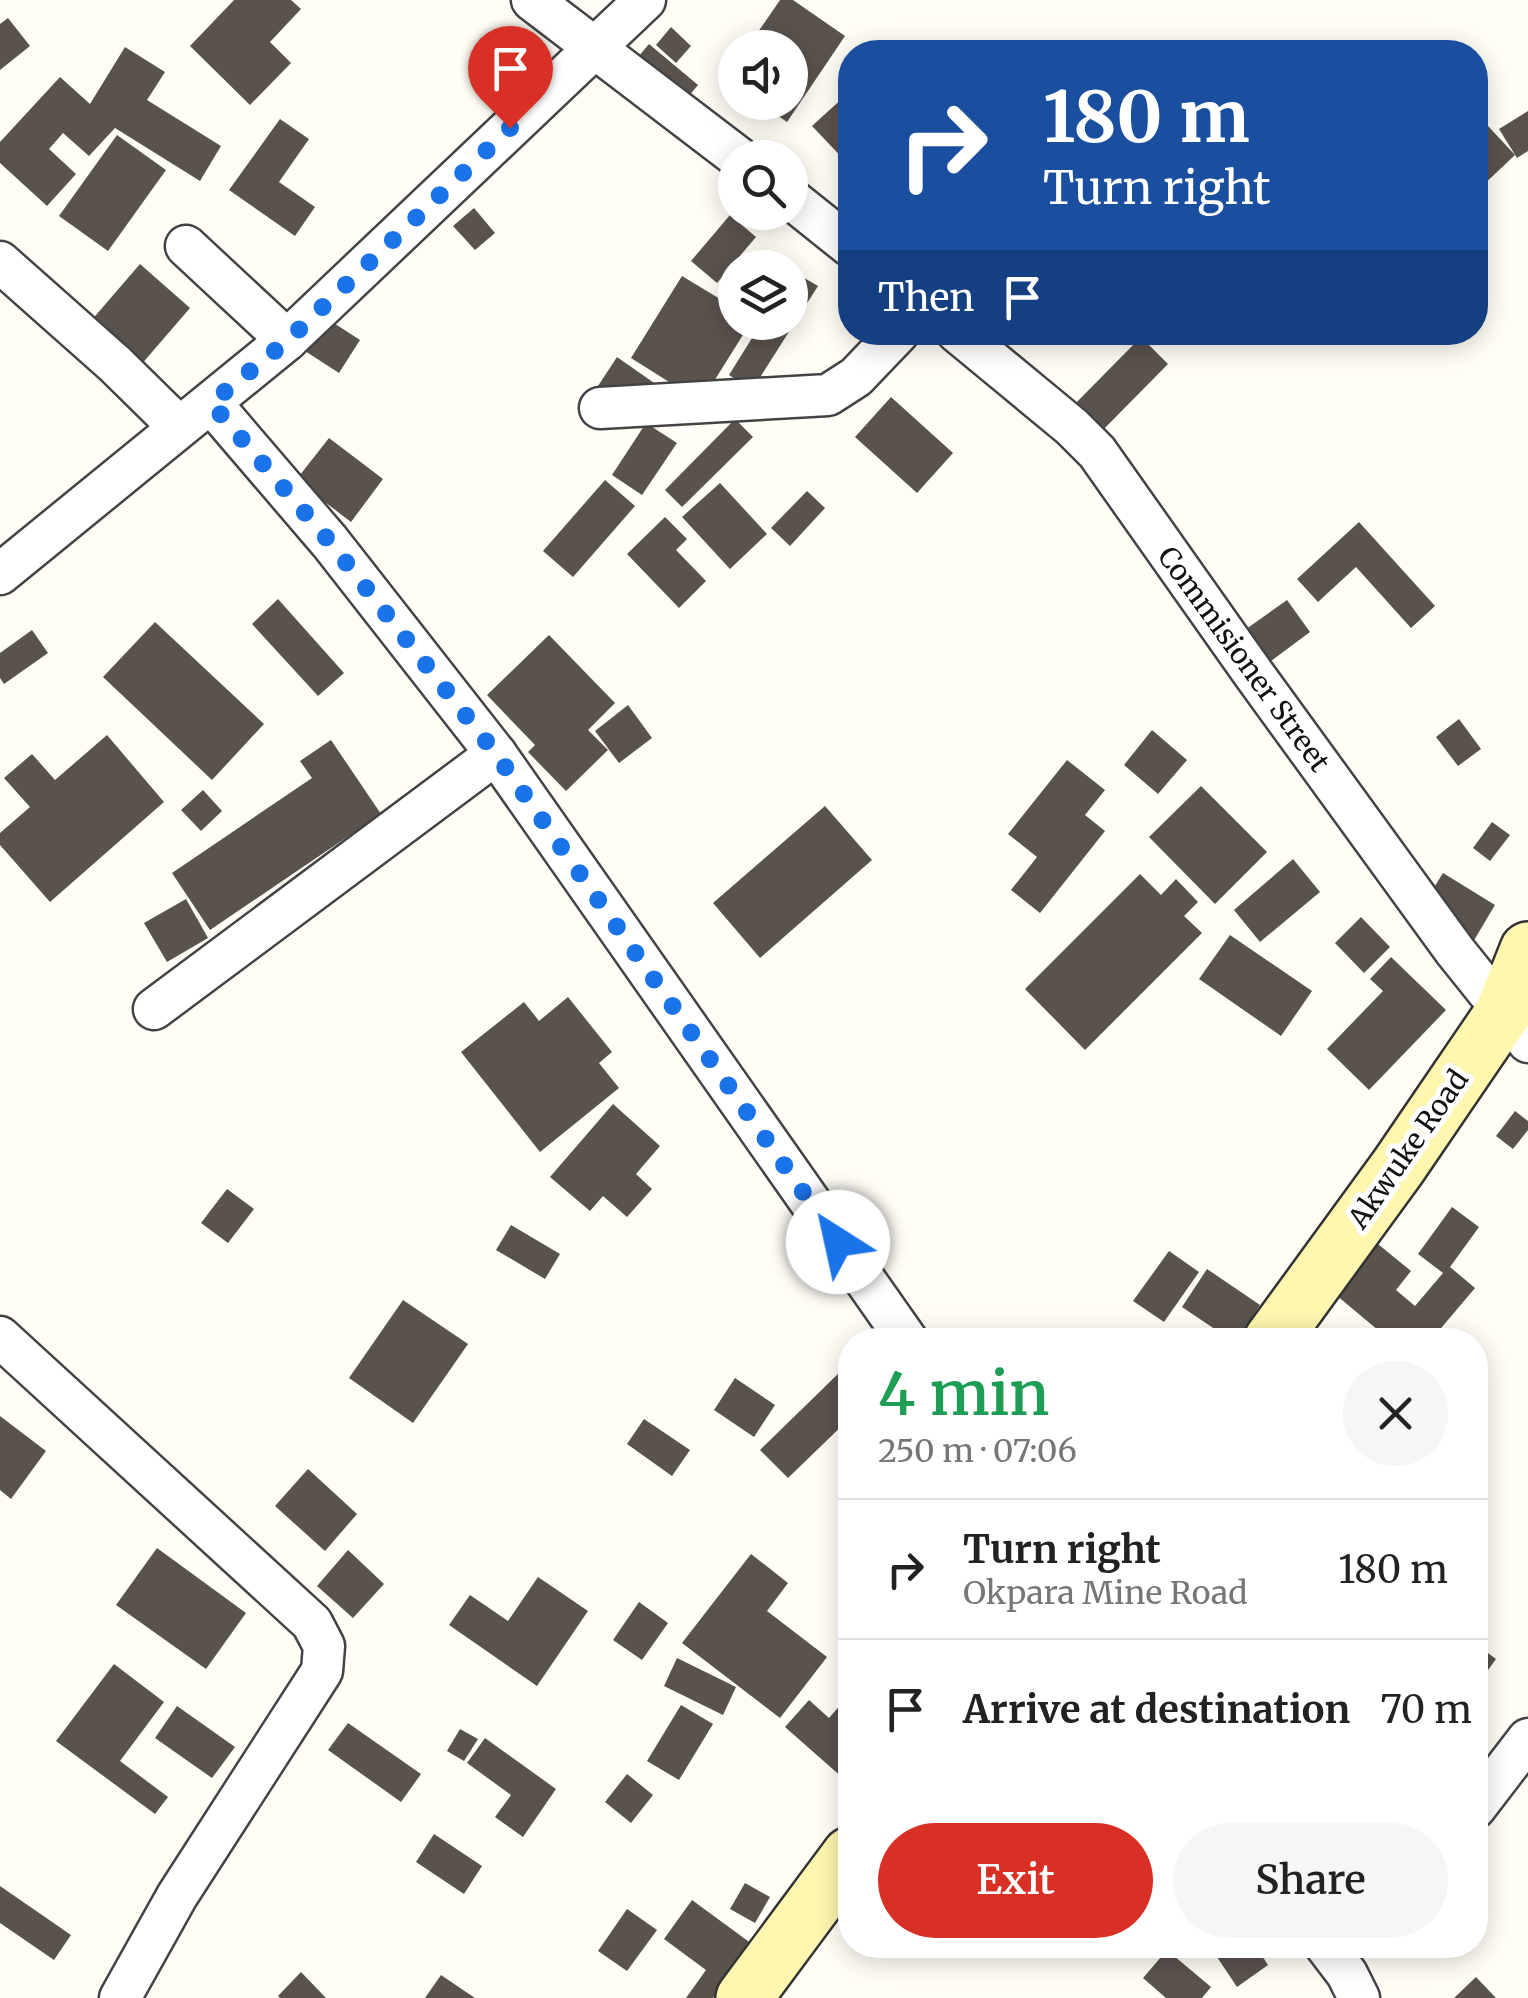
<!DOCTYPE html>
<meta charset="utf-8">
<style>
:root{--surface:#fff;--page:#f6f6f6;--text:#222;--muted:#767676;--line:#e0e0e0;--accent:#d93025}
body{margin:0;font-family:Merriweather,serif;background:var(--page);color:var(--text);height:100vh;display:flex;flex-direction:column;font-size:38px;white-space:nowrap}
*{box-sizing:border-box;margin:0}
p{font-size:32px;color:var(--muted)}
.icon{flex:none;width:55px;height:55px;fill:none;stroke:currentColor;stroke-width:2;stroke-linecap:round;stroke-linejoin:round}
.map{position:relative;flex:1;overflow:hidden}
.drawer{position:absolute;left:838px;top:1328px;width:650px;height:630px;display:flex;flex-direction:column;background:var(--surface);border-radius:40px;box-shadow:0 5px 25px #0003}
.drawer>*{flex:none}
.hud{position:absolute;left:838px;top:40px;width:650px;height:305px;border-radius:40px;box-shadow:0 5px 25px #0003;background:#1a4fa0;color:#fff;overflow:hidden}
.fabs{position:absolute;left:718px;top:30px;display:grid;gap:20px}
.fabs a{display:grid;place-items:center;width:90px;height:90px;border-radius:50%;background:var(--surface);box-shadow:0 5px 25px #0003;font-size:50px}
.pin{position:absolute;display:grid;place-items:center;width:85px;height:85px;color:#fff;margin:-102px -42px;border-radius:50% 50% 50% 0;rotate:-45deg;box-shadow:0 0 10px #0007}
.pin .icon{rotate:45deg}
.me{position:absolute;width:110px;margin:-55px;rotate:325deg;stroke-linejoin:round;filter:drop-shadow(0 0 8px #0008)}
.turn{display:flex;align-items:center;gap:35px;height:210px;padding:0 40px;font-size:45px}
.turn .icon{width:130px;height:130px;stroke-width:2.5}
.turn b{display:block;font-size:70px;line-height:85px}
.then{display:flex;align-items:center;height:95px;padding:0 40px;background:#0003;gap:20px;font-size:38px}
.round{display:grid;place-items:center;flex:none;width:105px;height:105px;border-radius:52px;background:var(--page)}
.head{display:flex;align-items:center;justify-content:space-between;height:170px;padding:0 40px}
h1{font-size:60px;font-weight:600;line-height:75px;color:#1e9e55}
.button{display:flex;gap:20px;margin-top:auto;padding:20px 40px}
.button a{flex:1;height:115px;border-radius:60px;background:var(--accent);color:#fff;font-size:40px;font-weight:600;line-height:115px;text-align:center}
.button a+a{background:var(--page);color:var(--text)}
ul{padding:0;list-style:none}
li{display:flex;align-items:center;gap:30px;height:140px;padding:0 40px;border-top:2px solid var(--line)}
li div{flex:1}
li b{display:block;font-size:38px}
li em{font-style:normal}
.map>svg:first-child{display:block}
</style>
<div class="map">
<svg width="1528" height="1998" viewBox="0 0 1528 1998">
<rect width="100%" height="100%" fill="#fffdf5"/>
<g fill="#5a524d">
<path d="M234,0H291L301,9L270,42L291,63L250,105L190,46Z"/>
<path d="M780,0H793L845,36L787,122L758,102H790V48H747Z"/>
<path d="M8,18L30,46L0,70V24Z"/>
<path d="M671,27L691,46L676,63L656,45Z"/>
<path d="M487,38L508,57L494,73L473,54Z"/>
<path d="M649,44L698,85L677,110L628,69Z"/>
<path d="M125,47L165,72L147,100L221,146L200,181L115,128L89,156L63,133L49,149L76,174L47,206L0,163V142L60,77L90,104Z"/>
<path d="M846,95L850,99V166L812,126Z"/>
<path d="M1528,111V151L1517,158L1499,129Z"/>
<path d="M1475,112L1515,155L1479,189L1475,185Z"/>
<path d="M280,119L309,139L279,182L315,207L295,236L229,190Z"/>
<path d="M117,135L166,170L108,251L59,216Z"/>
<path d="M474,208L495,233L475,250L453,226Z"/>
<path d="M730,215L756,237L717,283L691,261Z"/>
<path d="M140,264L190,308L140,366L90,322Z"/>
<path d="M794,272L818,286L752,390L729,375L762,322H790V279Z"/>
<path d="M682,276L735,308V322H751L701,402L631,358Z"/>
<path d="M326,318L360,340L339,373L305,351Z"/>
<path d="M1141,337L1168,364L1095,438L1067,412Z"/>
<path d="M617,357L657,385L638,413L598,386Z"/>
<path d="M891,397L953,453L917,493L855,437Z"/>
<path d="M735,419L753,437L682,507L665,490Z"/>
<path d="M646,423L677,443L642,495L612,475Z"/>
<path d="M329,438L383,479L351,522L296,480Z"/>
<path d="M605,480L635,506L573,577L543,551Z"/>
<path d="M720,483L767,534L730,569L682,517Z"/>
<path d="M807,491L825,508L790,546L771,528Z"/>
<path d="M665,517L687,539L676,550L706,581L679,608L627,554Z"/>
<path d="M1359,522L1435,606L1411,628L1356,567L1318,602L1297,579Z"/>
<path d="M278,599L344,673L318,696L252,624Z"/>
<path d="M1287,600L1310,632L1263,667L1239,634Z"/>
<path d="M155,622L264,724L212,780L103,677Z"/>
<path d="M32,630L48,653L4,684L0,678V653Z"/>
<path d="M549,635L615,703L588,730L608,750L566,791L528,752L535,745L487,695Z"/>
<path d="M628,705L652,738L619,763L595,731Z"/>
<path d="M1459,719L1481,749L1458,766L1436,737Z"/>
<path d="M1152,730L1187,760L1158,794L1124,765Z"/>
<path d="M107,735L164,802L50,902L0,845V833L30,807L4,778L32,754L55,780Z"/>
<path d="M331,740L381,814L210,930L172,873L312,778L300,761Z"/>
<path d="M1067,760L1105,790L1085,815L1105,831L1040,913L1011,890L1037,857L1008,834Z"/>
<path d="M1201,786L1267,852L1215,904L1149,837Z"/>
<path d="M203,790L222,811L201,831L181,810Z"/>
<path d="M825,806L872,860L760,958L713,903Z"/>
<path d="M1492,822L1510,835L1490,861L1473,848Z"/>
<path d="M1293,859L1320,892L1260,942L1234,910Z"/>
<path d="M1443,873L1495,905L1473,942L1420,910Z"/>
<path d="M1140,874L1161,895L1176,879L1198,902L1184,916L1202,933L1085,1050L1025,989Z"/>
<path d="M186,899L208,938L167,962L144,923Z"/>
<path d="M1361,917L1390,947L1364,973L1335,943Z"/>
<path d="M1230,935L1312,991L1281,1036L1199,979Z"/>
<path d="M1391,957L1446,1010L1369,1090L1327,1049L1383,991L1370,979Z"/>
<path d="M568,997L612,1052L599,1063L619,1088L540,1152L461,1052L524,1002L539,1021Z"/>
<path d="M613,1104L660,1146L636,1174L652,1189L627,1217L603,1196L590,1211L550,1177Z"/>
<path d="M1515,1111L1528,1121V1130L1513,1149L1496,1136Z"/>
<path d="M227,1189L254,1209L228,1243L201,1223Z"/>
<path d="M1452,1207L1479,1227L1450,1267L1475,1288L1431,1340H1390L1330,1290L1373,1240L1411,1271L1396,1290L1415,1306L1443,1273L1418,1254Z"/>
<path d="M511,1225L560,1254L545,1279L496,1250Z"/>
<path d="M1169,1251L1199,1272L1164,1322L1133,1301Z"/>
<path d="M1207,1269L1260,1305L1237,1340H1231L1182,1307Z"/>
<path d="M403,1300L468,1344L413,1423L349,1378Z"/>
<path d="M841,1371L850,1380V1418L788,1478L760,1450Z"/>
<path d="M735,1378L775,1405L754,1437L714,1410Z"/>
<path d="M0,1416L46,1451L11,1499L0,1490Z"/>
<path d="M644,1419L690,1450L672,1476L627,1444Z"/>
<path d="M308,1469L357,1514L325,1551L275,1506Z"/>
<path d="M157,1548L246,1613L206,1669L116,1605Z"/>
<path d="M348,1550L384,1584L353,1618L317,1586Z"/>
<path d="M751,1554L788,1583L767,1611L827,1657L780,1718L682,1643Z"/>
<path d="M538,1577L588,1611L537,1686L449,1625L470,1595L508,1621Z"/>
<path d="M639,1602L668,1623L642,1660L613,1640Z"/>
<path d="M1477,1645L1496,1659L1475,1688V1648Z"/>
<path d="M677,1658L736,1687L723,1715L664,1686Z"/>
<path d="M114,1664L164,1702L120,1761L168,1797L155,1814L56,1741Z"/>
<path d="M809,1700L829,1718L842,1703L850,1710V1772L844,1779L785,1727Z"/>
<path d="M681,1705L713,1724L679,1780L647,1761Z"/>
<path d="M177,1706L235,1747L212,1778L155,1738Z"/>
<path d="M348,1723L421,1774L401,1802L328,1750Z"/>
<path d="M460,1729L478,1739L464,1761L447,1751Z"/>
<path d="M485,1738L556,1789L523,1837L495,1817L511,1795L467,1763Z"/>
<path d="M627,1774L653,1795L631,1823L605,1802Z"/>
<path d="M434,1834L482,1866L464,1894L416,1862Z"/>
<path d="M745,1883L770,1897L755,1923L730,1909Z"/>
<path d="M0,1886L71,1935L54,1960L0,1923Z"/>
<path d="M692,1900L752,1944L713,1998H686L706,1970L664,1939Z"/>
<path d="M627,1909L657,1930L627,1971L598,1951Z"/>
<path d="M1209,1945H1255L1268,1965L1237,1987Z"/>
<path d="M1167,1950L1211,1987L1202,1998H1166L1143,1978Z"/>
<path d="M301,1972L326,1998H280L278,1996Z"/>
<path d="M441,1975L475,1998H425Z"/>
<path d="M1476,1977L1496,1998H1454Z"/>
</g>
<g fill="none" stroke-linecap="round" stroke-linejoin="round">
<defs>
<g id="street">
<path d="M532,0L739,158"/>
<path d="M790,198L850,246"/>
<path d="M186,246L287,340"/>
<path d="M0,262L115,364L179,427"/>
<path d="M957,332L1072,427L1097,452L1253,673L1455,951L1528,1042"/>
<path d="M211,403L330,542L496,754L907,1340"/>
<path d="M600,408L828,395L856,377L899,332"/>
<path d="M0,574L287,340L645,0"/>
<path d="M154,1009L496,754"/>
<path d="M0,1337L312,1623L324,1646L322,1671L177,1896L120,1998"/>
<path d="M1475,1808L1528,1739"/>
<path d="M1325,1945L1347,1974L1359,1998"/>
</g>
<g id="secondary">
<path d="M1272,1340L1398,1167L1503,1013L1528,950"/>
<path d="M744,1998L850,1855"/>
</g>
</defs>
<use href="#street" stroke="#444" stroke-width="45"/>
<use href="#secondary" stroke="#333" stroke-width="60"/>
<use href="#street" stroke="#fff" stroke-width="40"/>
<use href="#secondary" stroke="#fff6b0" stroke-width="55"/>
</g>
<g fill="none" stroke-linecap="round" stroke-linejoin="round">
<path stroke="#1a73e8" stroke-width="18" stroke-dasharray="0 32.4" d="M510,128L288,340L211,403L330,542L496,754L838,1242"/>
</g>
<g text-anchor="middle" stroke-width="10" stroke-linejoin="round" paint-order="stroke">
<g font-size="28" fill="#111" stroke="#fff">
<text transform="translate(1244 659) rotate(54)" y="10">Commisioner Street</text>
<text transform="translate(1408 1149) rotate(-55)" y="10">Akwuke Road</text>
</g>
</g>
</svg>
<div class="fabs">
<a><svg class="icon" aria-label="sound" viewBox="0 0 24 24"><path d="M4 9h4l5-4v14l-5-4H4zM17 9q2 3 0 6"/></svg></a>
<a><svg class="icon" aria-label="search" viewBox="0 0 24 24"><circle cx="10" cy="10" r="6"/><path d="M15 15l6 6"/></svg></a>
<a><svg class="icon" aria-label="layers" viewBox="0 0 24 24"><path d="M12 4l9 5-9 5-9-5zM3 14l9 5 9-5"/></svg></a>
</div>
<div class="pin" style="left:510px;top:128px;background:#d93025"><svg class="icon" aria-label="arrive" viewBox="0 0 24 24"><path d="M6 21V4h12l-3 4 3 4H6"/></svg></div>
<svg class="me" style="left:838px;top:1242px" viewBox="-20 -20 40 40"><circle r="19" fill="#fff"/><path d="M0-13L10 11 0 6-10 11z" fill="#1a73e8"/></svg>
<div class="hud">
<div class="turn"><svg class="icon" aria-label="right" viewBox="0 0 24 24"><path d="M7 20v-9h11M14 6l5 5-5 5"/></svg><div><b>180 m</b>Turn right</div></div>
<div class="then">Then<svg class="icon" aria-label="arrive" viewBox="0 0 24 24"><path d="M6 21V4h12l-3 4 3 4H6"/></svg></div>
</div>
<section class="drawer">
<div class="head"><div><h1>4 min</h1><p>250 m · 07:06</p></div><a class="round"><svg class="icon" aria-label="close" viewBox="0 0 24 24"><path d="M6 6l12 12M18 6L6 18"/></svg></a></div>
<ul>
<li><svg class="icon" aria-label="right" viewBox="0 0 24 24"><path d="M7 20v-9h11M14 6l5 5-5 5"/></svg><div><b>Turn right</b><p>Okpara Mine Road</p></div><em>180 m</em></li>
<li><svg class="icon" aria-label="arrive" viewBox="0 0 24 24"><path d="M6 21V4h12l-3 4 3 4H6"/></svg><div><b>Arrive at destination</b></div><em>70 m</em></li>
</ul>
<div class="button"><a>Exit</a><a>Share</a></div>
</section>
</div>
